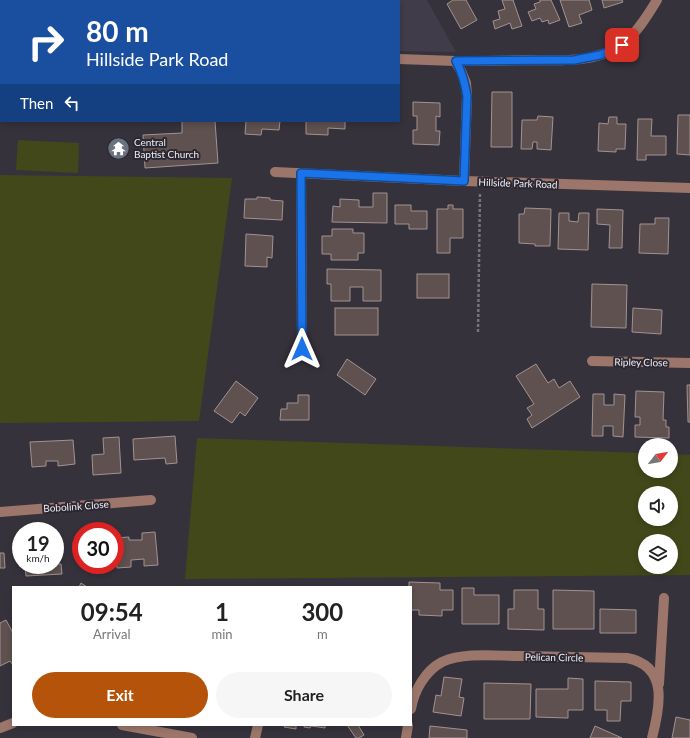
<!DOCTYPE html>
<style>
:root{--surface:#fff;--page:#f6f6f6;--text:#222;--muted:#767676;--accent:#b45309}
body{margin:0;font-family:Lato,sans-serif;background:var(--page);color:var(--text);height:100vh;display:flex;flex-direction:column;font-size:15px;white-space:nowrap}
*{box-sizing:border-box;margin:0}
p{font-size:13px;color:var(--muted)}
.icon{flex:none;width:22px;height:22px;fill:none;stroke:currentColor;stroke-width:2;stroke-linecap:round;stroke-linejoin:round}
.map{position:relative;flex:1;overflow:hidden}
.sheet{position:absolute;left:12px;top:586px;width:400px;height:140px;display:flex;flex-direction:column;background:var(--surface);border-radius:0px;box-shadow:0 2px 6px #0003}
.sheet>*{flex:none}
.banner{position:absolute;left:0px;top:0px;width:400px;height:122px;box-shadow:0 2px 6px #0003;background:#1a4fa0;color:#fff;overflow:hidden}
.needle{width:26px;rotate:59deg}
.controls{position:absolute;left:638px;top:438px;display:grid;gap:8px}
.controls a{display:grid;place-items:center;width:40px;height:40px;border-radius:50%;background:var(--surface);box-shadow:0 2px 6px #0003;font-size:20px}
.speed{position:absolute;left:12px;top:522px;display:flex;gap:8px;font-size:20px;font-weight:700;text-align:center}
.speed>*{display:grid;place-content:center;width:52px;height:52px;border-radius:50%;background:var(--surface);box-shadow:0 2px 6px #0003;line-height:1}
.speed small{font-size:10px;font-weight:400}
.speed .limit{border:6px solid #d22;background:#fff;color:#111}
.pin{position:absolute;display:grid;place-items:center;width:34px;height:34px;color:#fff;margin:-17px;border-radius:8px;box-shadow:0 2px 6px #0006}
.me{position:absolute;width:44px;margin:-22px;rotate:0deg;stroke-linejoin:round;filter:drop-shadow(0 0 3px #0008)}
.turn{display:flex;align-items:center;gap:14px;height:84px;padding:0 20px;font-size:18px}
.turn .icon{width:52px;height:52px;stroke-width:2.5}
.turn b{display:block;font-size:28px;line-height:34px}
.then{display:flex;align-items:center;height:38px;padding:0 20px;background:#0003;gap:8px;font-size:15px}
.eta{display:flex;justify-content:space-evenly;align-items:center;height:68px;text-align:center}
.eta b{font-size:24px;font-weight:700;line-height:28px}
.button{display:flex;gap:8px;margin-top:auto;padding:8px 20px}
.button a{flex:1;height:46px;border-radius:24px;background:var(--accent);color:#fff;font-size:16px;font-weight:700;line-height:46px;text-align:center}
.button a+a{background:var(--page);color:var(--text)}
.map>svg:first-child{display:block}
</style>
<div class="map">
<svg width="690" height="738" viewBox="0 0 690 738">
<rect width="100%" height="100%" fill="#36323c"/>
<path fill="#413c4a" d="M0,0H427L456,52L399,51V1H1L0,63Z"/>
<g fill="#43481a" fill-rule="evenodd">
<rect x="54" y="0" width="162" height="1"/>
<path d="M18,140L79,143L78,173L16,170Z"/>
<path d="M0,175L232,178L199,421L0,423Z"/>
<path d="M197,438L645,453V471H671V454L690,455V575L185,579ZM645,493H671V519H645ZM645,541H671V567H645Z"/>
</g>
<g fill="#5e514f" stroke="#a29391">
<path d="M1,0H28L29,1H1Z"/>
<rect x="33" y="0" width="17" height="1"/>
<path d="M453,0H466L477,20L461,29L447,4Z"/>
<path d="M502,0H513L522,26L512,29L510,23L495,29L493,21L500,19L498,11L505,9Z"/>
<path d="M540,0H551L560,20L549,24L548,20L542,22L540,18L532,21L528,12L536,9L534,4L540,2Z"/>
<path d="M560,0H589L592,10L579,15L582,23L569,27Z"/>
<path d="M602,0H622L623,2L604,8Z"/>
<path d="M0,18H1L0,44Z"/>
<path d="M492,92H512V147H491Z"/>
<path d="M413,102L440,103V117L436,116V131H440L439,145L413,144V130H417V116H413Z"/>
<path d="M678,115H690V155L677,154Z"/>
<path d="M538,116L553,117L551,150L537,149V142H533L532,149H521L522,120H537Z"/>
<path d="M609,117H617V124H626L625,149H616V152L598,151L599,123L608,124Z"/>
<path d="M638,119H652L651,136H666V155H646V160H637Z"/>
<path d="M182,121H215L218,163L145,168L143,135L182,133Z"/>
<path d="M246,121H280L279,130L262,129L261,135L245,134Z"/>
<path d="M306,121H345V129L328,128V135L306,134Z"/>
<path d="M373,193H387V223L332,222L333,206L340,207V199L359,200V207H373Z"/>
<path d="M257,197L270,198V200L283,201L282,220L244,218L245,199H257Z"/>
<path d="M395,205H411V211H427V229H409V224H395Z"/>
<path d="M448,205H453V209H463V238H450V253H437V209H448Z"/>
<path d="M525,208L551,209L550,246H535V244L519,243V214H524Z"/>
<path d="M597,209L623,210L622,248H609L610,225L597,224Z"/>
<path d="M559,213H569V221L578,222L579,213H589L588,250L558,249Z"/>
<path d="M655,218H669L668,254L639,253L640,224H655Z"/>
<path d="M332,229H353V233H364V253H358V260H331V254H322V236H332Z"/>
<path d="M246,234L273,236L272,258L267,257V267L245,266Z"/>
<path d="M327,269L381,270V301H363V287H350V301H331V284H327Z"/>
<rect x="417" y="274" width="32" height="24"/>
<path d="M592,284L627,285L626,328L591,327Z"/>
<rect x="335" y="308" width="43" height="27"/>
<path d="M633,308L662,310L661,334L632,332Z"/>
<path d="M347,359L376,379L365,395L337,375Z"/>
<path d="M536,364L548,383L554,379L559,388L570,381L580,397L532,428L527,419L532,415L527,408L534,404L516,376Z"/>
<path d="M236,381L258,398L245,416L240,412L232,423L214,411Z"/>
<path d="M687,385H690V422H688Z"/>
<path d="M636,391L664,392L663,420H666V427H669V438L635,437V425H640V417H635Z"/>
<path d="M593,394H604V405H614V394L625,395L623,437L613,436V426H603V436H592Z"/>
<path d="M298,395H309V420H280L281,409H287V403H298Z"/>
<path d="M175,436L177,463L166,464L165,458L134,460L133,439Z"/>
<path d="M119,437L121,473L93,475L92,455L104,454L103,438Z"/>
<path d="M73,440L75,464L58,466V461H46V466L32,467L30,442Z"/>
<path d="M155,532L158,565L144,566V559L131,560V567L117,568L115,538L129,537V540H142V533Z"/>
<path d="M61,543V554H55V544Z"/>
<path d="M0,553H4L5,568H0Z"/>
<path d="M55,564H61L62,574L26,576L25,565Z"/>
<path d="M409,582L440,583V590H453V610H442V616L419,615V610H411V587H409Z"/>
<path d="M81,583L87,587H79Z"/>
<path d="M462,588H474V595H499V624H462Z"/>
<path d="M514,590H538V609H544V630L508,629V609H514Z"/>
<path d="M553,590L594,591V629H553Z"/>
<path d="M600,609L636,610V633H600Z"/>
<path d="M6,620L13,633V665L10,661L0,666V623Z"/>
<path d="M444,677L462,679L459,697L464,698L461,716L433,712L436,695L441,696Z"/>
<path d="M568,678L583,679V710H568V718L536,717V689H568Z"/>
<path d="M595,681L631,682V701H621L620,721H607V710H595Z"/>
<path d="M484,683L531,684L530,719H484Z"/>
<path d="M676,717L690,720V738H672Z"/>
<path d="M285,725H296V729L284,727Z"/>
<path d="M304,725H325V728L311,726L310,728L304,727Z"/>
<path d="M347,725H358L364,735L359,738H356Z"/>
<path d="M430,726L467,730V738H429Z"/>
<path d="M595,726L622,738H590Z"/>
</g>
<g fill="none" stroke-linecap="round" stroke-linejoin="round">
<path stroke="#76737c" stroke-width="2.5" stroke-dasharray="3 2" stroke-linecap="butt" d="M478,332L480,192"/>
<g stroke="#9c766a" stroke-width="10">
<path d="M399,59L455,61L461,71L466,83L467,96L464,181"/>
<path d="M455,61C479,61 502,61 526,60C558,60 593,64 621,45C635,36 648,15 657,0"/>
<path d="M0,71H1"/>
<path d="M275,172L464,181L690,188"/>
<path d="M301,173L302,349"/>
<path d="M592,361L690,363"/>
<path d="M0,512L151,500"/>
<path d="M659,684L664,598"/>
<path d="M411,709C414,691 425,671 442,662C464,652 496,656 520,656C556,657 591,657 627,658C669,666 660,707 652,738"/>
<path d="M122,725L192,738"/>
<path d="M0,728L13,723"/>
<path d="M255,738L258,725"/>
<path d="M406,738L408,725"/>
</g>
</g>
<g fill="none" stroke-linecap="round" stroke-linejoin="round">
<defs>
<path id="route" d="M302,349L301,173L464,181L467,96C465,83 462,72 456,61L574,60L600,55L622,45"/>
</defs>
<use href="#route" stroke="#114b97" stroke-width="10"/>
<use href="#route" stroke="#1a73e8" stroke-width="7"/>
</g>
<defs>
<symbol id="temple-disc" viewBox="-11 -11 22 22"><circle r="9.5" fill="#6b7280" stroke="#2c2832"/><path d="M0-6L5-2H3V0L6.5 2.5H4V6H1.5V3h-3V6H-4V2.5H-6.5L-3 0V-2H-5Z" fill="#fff"/></symbol>
</defs>
<g fill-rule="evenodd">
<use href="#temple-disc" x="106" y="136" width="25" height="25"/>
</g>
<g text-anchor="middle" stroke-width="4" stroke-linejoin="round" paint-order="stroke">
<g font-size="10" fill="#efedf4" stroke="#2c2832" text-anchor="start">
<text x="134" y="146">Central<tspan x="134" dy="12">Baptist Church</tspan></text>
</g>
<g font-size="10" fill="#efedf4" stroke="#2c2832">
<text transform="translate(518 183) rotate(2)" y="4">Hillside Park Road</text>
<text transform="translate(641 362) rotate(1)" y="4">Ripley Close</text>
<text transform="translate(76 506) rotate(-4)" y="4">Bobolink Close</text>
<text transform="translate(554 657) rotate(1)" y="4">Pelican Circle</text>
</g>
</g>
</svg>
<div class="controls">
<a><svg class="needle" viewBox="-14 -14 28 28"><path d="M0-13l5 13h-10z" fill="#e53935"/><path d="M0 13l5-13h-10z" fill="#767676"/></svg></a>
<a><svg class="icon" aria-label="sound" viewBox="0 0 24 24"><path d="M4 9h4l5-4v14l-5-4H4zM17 9q2 3 0 6"/></svg></a>
<a><svg class="icon" aria-label="layers" viewBox="0 0 24 24"><path d="M12 4l9 5-9 5-9-5zM3 14l9 5 9-5"/></svg></a>
</div>
<div class="speed"><div>19<small>km/h</small></div><div class="limit">30</div></div>
<div class="pin" style="left:622px;top:45px;background:#d93025"><svg class="icon" aria-label="arrive" viewBox="0 0 24 24"><path d="M6 21V4h12l-3 4 3 4H6"/></svg></div>
<svg class="me" style="left:302px;top:349px" viewBox="-20 -20 40 40"><path d="M0-17L14 15 0 8-14 15z" fill="#1a73e8" stroke="#fff" stroke-width="4"/></svg>
<div class="banner">
<div class="turn"><svg class="icon" aria-label="right" viewBox="0 0 24 24"><path d="M7 20v-9h11M14 6l5 5-5 5"/></svg><div><b>80 m</b>Hillside Park Road</div></div>
<div class="then">Then<svg class="icon" aria-label="left" viewBox="0 0 24 24"><path d="M17 20v-9H6M10 6l-5 5 5 5"/></svg></div>
</div>
<section class="sheet">
<div class="eta">
<div><b>09:54</b><p>Arrival</p></div>
<div><b>1</b><p>min</p></div>
<div><b>300</b><p>m</p></div>
</div>
<div class="button"><a>Exit</a><a>Share</a></div>
</section>
</div>
